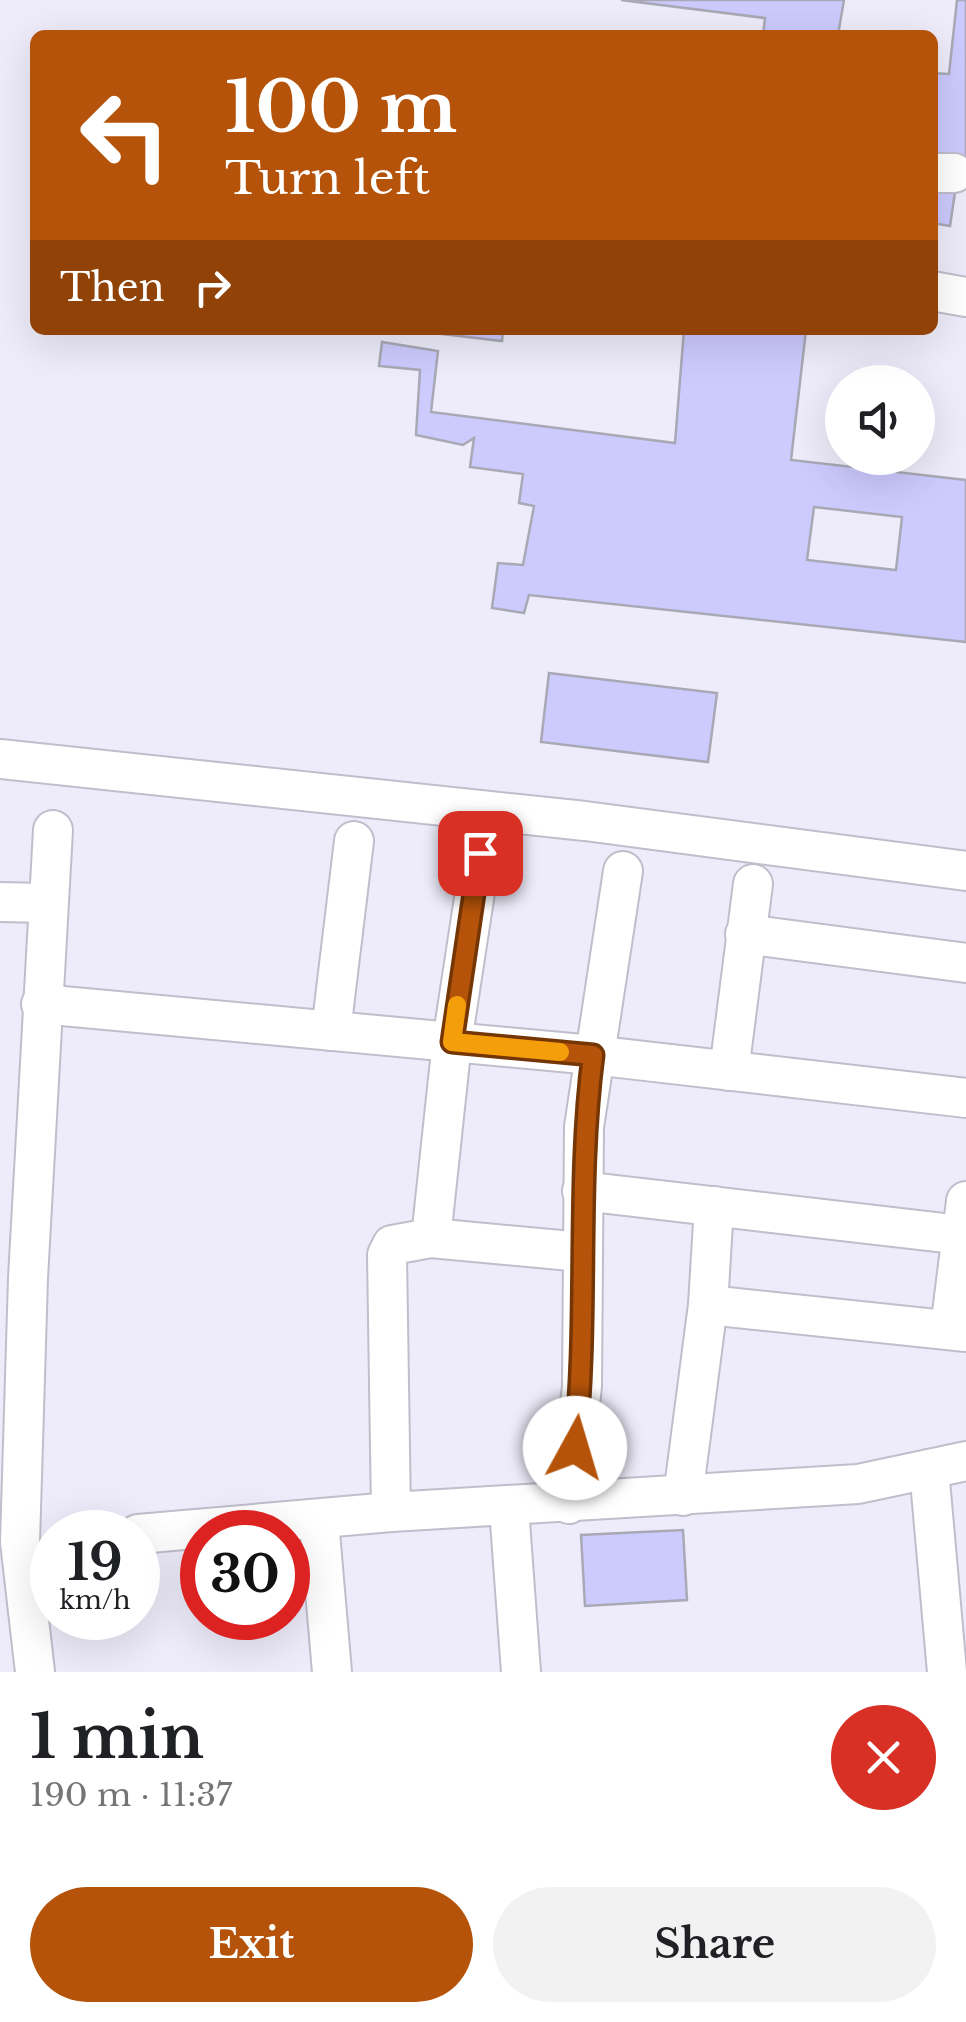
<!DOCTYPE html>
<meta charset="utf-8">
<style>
:root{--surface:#fff;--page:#f2f2f2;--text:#202124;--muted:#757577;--accent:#b45309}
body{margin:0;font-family:"Libre Baskerville",serif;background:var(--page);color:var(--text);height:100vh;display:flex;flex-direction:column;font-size:38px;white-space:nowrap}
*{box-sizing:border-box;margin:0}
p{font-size:32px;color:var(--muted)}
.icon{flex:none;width:55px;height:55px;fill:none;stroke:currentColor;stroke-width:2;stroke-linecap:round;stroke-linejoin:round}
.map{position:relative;height:1672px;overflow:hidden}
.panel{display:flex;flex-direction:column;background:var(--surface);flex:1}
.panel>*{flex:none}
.top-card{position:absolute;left:30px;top:30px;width:908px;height:305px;border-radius:15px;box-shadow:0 10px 40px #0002;background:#b45309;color:#fff;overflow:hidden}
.tools{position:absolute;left:825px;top:365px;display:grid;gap:20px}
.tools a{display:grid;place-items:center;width:110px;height:110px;border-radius:50%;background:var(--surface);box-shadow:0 10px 40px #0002;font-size:50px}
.speed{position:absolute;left:30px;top:1510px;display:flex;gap:20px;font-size:50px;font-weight:700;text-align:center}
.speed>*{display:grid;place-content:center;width:130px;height:130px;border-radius:50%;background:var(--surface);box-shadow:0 10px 40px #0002;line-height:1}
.speed small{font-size:25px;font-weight:400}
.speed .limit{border:15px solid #d22;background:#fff;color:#111}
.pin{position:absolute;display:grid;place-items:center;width:85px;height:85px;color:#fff;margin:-42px;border-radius:20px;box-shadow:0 5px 15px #0006}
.me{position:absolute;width:110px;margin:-55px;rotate:6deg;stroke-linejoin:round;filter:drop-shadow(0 0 8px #0008)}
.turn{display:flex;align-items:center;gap:35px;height:210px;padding:0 30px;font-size:45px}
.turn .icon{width:130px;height:130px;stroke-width:2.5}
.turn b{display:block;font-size:70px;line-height:85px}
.then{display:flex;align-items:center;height:95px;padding:0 30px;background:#0003;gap:20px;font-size:38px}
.round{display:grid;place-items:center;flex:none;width:105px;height:105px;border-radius:52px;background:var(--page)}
.headline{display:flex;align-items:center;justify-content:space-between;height:170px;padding:0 30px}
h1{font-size:60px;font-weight:800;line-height:75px}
.button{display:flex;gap:20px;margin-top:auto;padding:20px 30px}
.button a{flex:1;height:115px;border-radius:60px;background:var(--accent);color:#fff;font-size:40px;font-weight:800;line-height:115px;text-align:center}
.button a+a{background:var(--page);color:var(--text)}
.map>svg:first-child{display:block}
</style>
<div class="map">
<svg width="966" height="1672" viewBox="0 0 966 1672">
<rect width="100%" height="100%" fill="#eeecfa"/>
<g fill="#cdcafe" stroke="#a9a9b6" stroke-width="2.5" fill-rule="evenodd">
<path d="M621,0H844L838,35H763L765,18Z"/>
<path d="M957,0H966V173L958,172L950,226L932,223V73L949,74Z"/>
<path d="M408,330H503L502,341Z"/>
<path d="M684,330H806L791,460L966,480V642L529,595L524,613L492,608L498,563L523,565L534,506L519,503L523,474L470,467L474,438L463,445L416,435L420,370L379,366L382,342L438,351L431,412L675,443ZM814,507L902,517L896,570L807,560Z"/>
<path d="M549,673L717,693L708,762L541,742Z"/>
<path d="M683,1530L687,1600L585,1606L581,1535Z"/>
</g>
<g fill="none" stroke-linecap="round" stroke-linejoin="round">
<defs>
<g id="minor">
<path d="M932,173H954"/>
<path d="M932,291L966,297"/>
<path d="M0,759L585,821L966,871"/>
<path d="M0,902L45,903"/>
<path d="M745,934L966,963"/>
<path d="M41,1004L593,1055L966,1098"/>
<path d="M331,1031L354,841"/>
<path d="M729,1071L753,884"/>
<path d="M582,1191L962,1235"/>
<path d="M431,1238L452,1042L481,853"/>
<path d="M708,1305L966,1332"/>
<path d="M950,1329L966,1201"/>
<path d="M929,1469L947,1672"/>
<path d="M683,1496L708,1305L714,1206"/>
<path d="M569,1504L582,1386L584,1127L623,871"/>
<path d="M509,1508L521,1672"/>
<path d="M391,1512L387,1255L392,1245L431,1238L582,1252"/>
<path d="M319,1521L332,1672"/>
<path d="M138,1534L391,1512L858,1484L966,1461"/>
<path d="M35,1672L20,1542L28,1278L53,830"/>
</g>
</defs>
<use href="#minor" stroke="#c0becb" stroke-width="42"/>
<use href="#minor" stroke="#fff" stroke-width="38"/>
</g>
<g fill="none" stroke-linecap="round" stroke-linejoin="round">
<defs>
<path id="route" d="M480,853L452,1042L593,1055C576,1186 589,1317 575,1448"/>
</defs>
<use href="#route" stroke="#753606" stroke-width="25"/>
<use href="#route" stroke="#b45309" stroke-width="18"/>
<path stroke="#f59e0b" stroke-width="18" d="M457,1005L452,1042L560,1052"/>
</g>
</svg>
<div class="tools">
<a><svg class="icon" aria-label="sound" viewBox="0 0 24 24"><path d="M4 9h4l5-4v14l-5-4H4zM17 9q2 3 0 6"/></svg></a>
</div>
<div class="speed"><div>19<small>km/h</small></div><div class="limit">30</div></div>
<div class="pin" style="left:480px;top:853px;background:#d93025"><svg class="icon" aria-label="arrive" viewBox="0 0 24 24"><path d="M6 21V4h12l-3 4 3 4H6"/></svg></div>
<svg class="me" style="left:575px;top:1448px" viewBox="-20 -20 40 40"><circle r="19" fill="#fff"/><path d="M0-13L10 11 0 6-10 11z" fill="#b45309"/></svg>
<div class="top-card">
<div class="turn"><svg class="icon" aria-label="left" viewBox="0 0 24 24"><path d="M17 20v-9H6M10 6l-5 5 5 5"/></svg><div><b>100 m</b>Turn left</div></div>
<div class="then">Then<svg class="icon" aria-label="right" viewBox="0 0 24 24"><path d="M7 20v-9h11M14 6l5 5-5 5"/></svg></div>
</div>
</div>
<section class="panel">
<div class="headline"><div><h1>1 min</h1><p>190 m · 11:37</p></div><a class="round" style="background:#d93025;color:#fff"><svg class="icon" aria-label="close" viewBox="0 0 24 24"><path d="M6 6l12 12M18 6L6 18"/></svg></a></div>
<div class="button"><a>Exit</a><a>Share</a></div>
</section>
